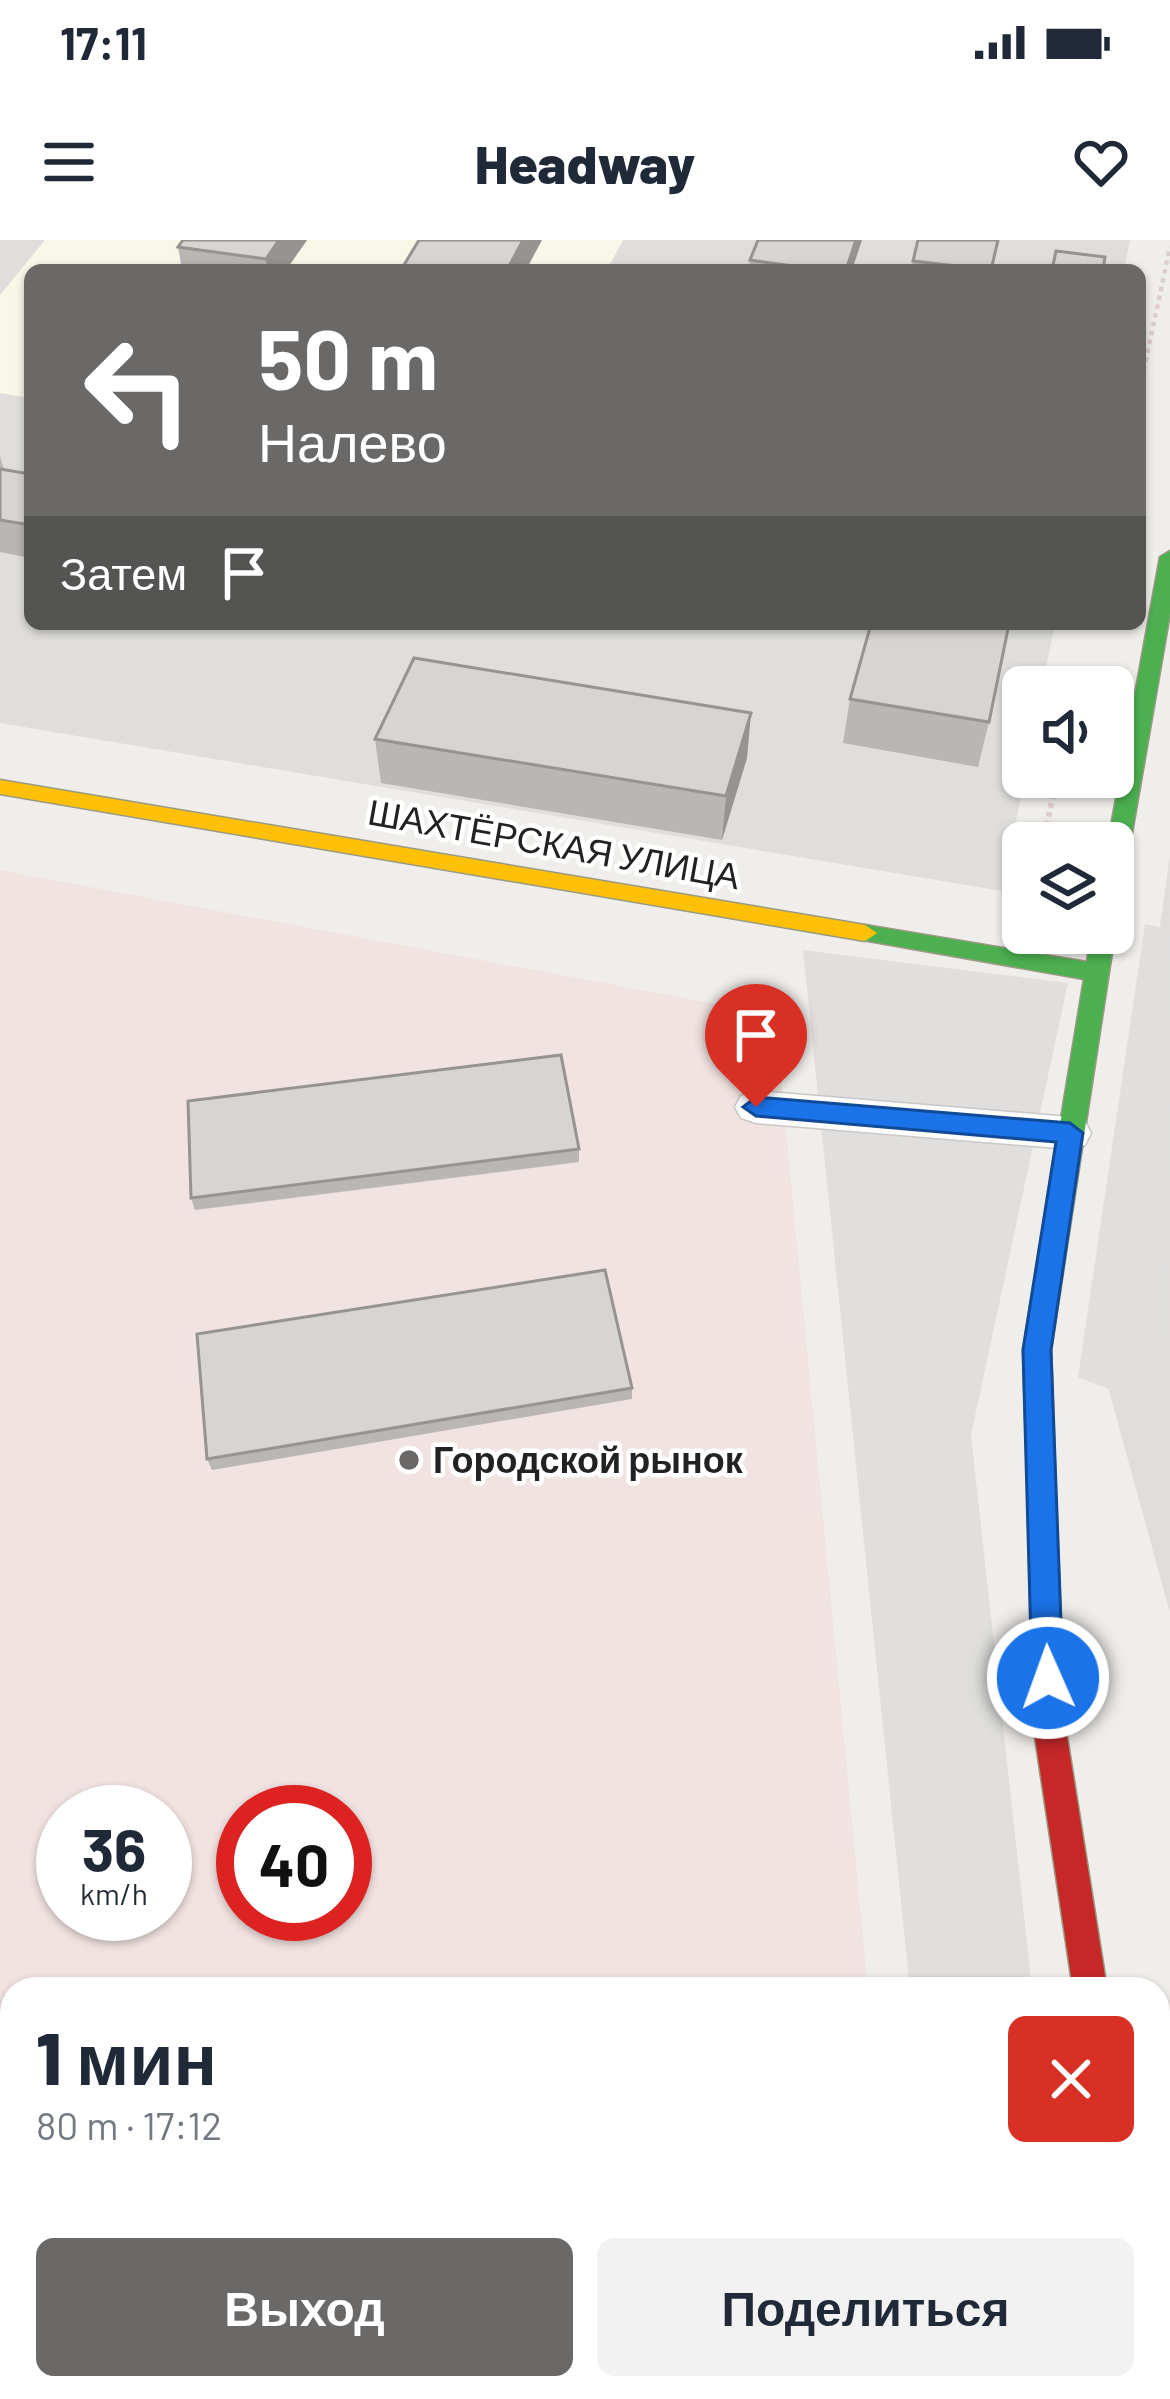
<!DOCTYPE html>
<html lang="ru">
<meta charset="utf-8">
<style>
:root{--surface:#fff;--page:#f2f2f3;--text:#1f2937;--muted:#747a83;--accent:#6a6968}
body{margin:0;font-family:Barlow,sans-serif;background:var(--page);color:var(--text);height:100vh;display:flex;flex-direction:column;font-size:45px;white-space:nowrap}
*{box-sizing:border-box;margin:0}
p{font-size:39px;color:var(--muted)}
.icon{flex:none;width:66px;height:66px;fill:none;stroke:currentColor;stroke-width:2;stroke-linecap:round;stroke-linejoin:round}
.map{position:relative;flex:1;overflow:hidden}
.side{position:absolute;left:0px;top:1737px;width:1170px;height:423px;display:flex;flex-direction:column;background:var(--surface);border-radius:36px 36px 0 0;box-shadow:0 3px 9px #0004}
.side>*{flex:none}
.hud{position:absolute;left:24px;top:24px;width:1122px;height:366px;border-radius:18px;box-shadow:0 3px 9px #0004;background:#6a6968;color:#fff;overflow:hidden}
.fabs{position:absolute;left:1002px;top:426px;display:grid;gap:24px}
.fabs a{display:grid;place-items:center;width:132px;height:132px;border-radius:18px;background:var(--surface);box-shadow:0 3px 9px #0004;font-size:60px}
.speed{position:absolute;left:36px;top:1545px;display:flex;gap:24px;font-size:60px;font-weight:700;text-align:center}
.speed>*{display:grid;place-content:center;width:156px;height:156px;border-radius:50%;background:var(--surface);box-shadow:0 3px 9px #0004;line-height:1}
.speed small{font-size:30px;font-weight:400}
.speed .limit{border:18px solid #d22;background:#fff;color:#111}
.pin{position:absolute;display:grid;place-items:center;width:102px;height:102px;color:#fff;margin:-123px -51px;border-radius:50% 50% 50% 0;rotate:-45deg;box-shadow:0 0 12px #0007}
.pin .icon{rotate:45deg}
.me{position:absolute;width:132px;margin:-66px;rotate:358deg;stroke-linejoin:round;filter:drop-shadow(0 0 9px #0008)}
.turn{display:flex;align-items:center;gap:42px;height:252px;padding:0 36px;font-size:54px}
.turn .icon{width:156px;height:156px;stroke-width:2.5}
.turn b{display:block;font-size:84px;line-height:102px}
.then{display:flex;align-items:center;height:114px;padding:0 36px;background:#0003;gap:24px;font-size:45px}
.round{display:grid;place-items:center;flex:none;width:126px;height:126px;border-radius:18px;background:var(--page)}
.head{display:flex;align-items:center;justify-content:space-between;height:204px;padding:0 36px}
h1{font-size:72px;font-weight:800;line-height:90px}
.cta{display:flex;gap:24px;margin-top:auto;padding:24px 36px}
.cta a{flex:1;height:138px;border-radius:18px;background:var(--accent);color:#fff;font-size:48px;font-weight:800;line-height:138px;text-align:center}
.cta a+a{background:var(--page);color:var(--text)}
.status{display:flex;justify-content:space-between;align-items:center;height:84px;padding:0 60px;background:var(--surface);direction:ltr}
.status svg{height:33px;fill:currentColor}
header{display:flex;justify-content:space-between;align-items:center;height:156px;padding:0 36px;background:var(--surface);font-size:54px;font-weight:800}
.map>svg:first-child{display:block}
</style>
<div class="status"><b>17:11</b><svg viewBox="0 0 49 12"><path d="M0 12V9h3v3zM5 12V6h3v6zM10 12V3h3v9zM15 12V0h3v12zM26 1h20v11H26zM47 4h2v5h-2z"/></svg></div>
<header><svg class="icon" aria-label="menu" viewBox="0 0 24 24"><path d="M4 6h16M4 12h16M4 18h16"/></svg>Headway<svg class="icon" aria-label="heart" viewBox="0 0 24 24"><path d="M12 20l-8-8c-3-5 5-10 8-4 3-6 11-1 8 4z"/></svg></header>
<div class="map">
<svg width="1170" height="2159" viewBox="0 0 1170 2159">
<rect width="100%" height="100%" fill="#f0eeeb"/>
<g fill="#dfdedc">
<path d="M0,0H1130L1124,30H30V384H1055L1042,447H1023L1025,537L1002,651L0,483Z"/>
<path d="M1170,615V1373L1099,1114Z"/>
</g>
<path fill="#f1e3e1" fill-rule="evenodd" d="M0,630L775,775L868,1749H12V2148H907L908,2159H0ZM63,1572H165V1674H63ZM243,1572H345V1674H243Z"/>
<path fill="#f8f7e8" d="M45,0H623L607,30H30V158L0,153V55Z"/>
<g fill="#e0dfde">
<path d="M1145,684L1170,689L1167,1172L1078,1137Z"/>
<path d="M803,710L1068,743L971,1195L1032,1749H910Z"/>
</g>
<g fill="none" stroke-linecap="round" stroke-linejoin="round">
<defs>
<g id="lane">
<path d="M756,851L1070,877L1085,881L1091,893L1085,905L1070,909L756,883L741,878L735,867L741,856Z"/>
<path d="M1158,1966L1170,1967V2027L1158,2026Z"/>
</g>
<path id="street" d="M1158,2104L1170,2109V2159H1107L1106,2148H1158Z"/>
<g id="fast">
<path d="M1170,311V373L1124,639L1113,647V603H1108L1160,317Z"/>
<path d="M865,685L1087,722L1091,693H1115L1051,1110L1056,1261L1052,1270L1042,1274L1032,1270L1028,1261L1023,1110L1084,739L857,699V687Z"/>
</g>
<path id="slow" d="M0,540L865,685L877,693L865,701L0,554Z"/>
<path id="jam" d="M1042,1248L1052,1252L1056,1261L1065,1484L1107,1749H1073L1033,1484L1028,1261L1032,1252Z"/>
</defs>
<use href="#lane" stroke="#c9c8c7" stroke-width="3"/>
<use href="#street" stroke="#c9c8c7" stroke-width="3"/>
<use href="#fast" stroke="#999a82" stroke-width="3"/>
<use href="#slow" stroke="#999a82" stroke-width="3"/>
<use href="#jam" stroke="#999a82" stroke-width="3"/>
<path stroke="#dccecd" stroke-width="4.5" stroke-dasharray="4.5 4.5" stroke-linecap="butt" d="M1140,148L1170,7"/>
<path stroke="#dccecd" stroke-width="6" stroke-dasharray="4.5 4.5" stroke-linecap="butt" d="M1043,603L1057,537"/>
<use href="#lane" fill="#fdfcfc" fill-rule="evenodd"/>
<use href="#street" fill="#fdfcfc" fill-rule="evenodd"/>
<use href="#fast" fill="#4caf50" fill-rule="evenodd"/>
<use href="#slow" fill="#ffc107" fill-rule="evenodd"/>
<use href="#jam" fill="#c62828" fill-rule="evenodd"/>
</g>
<g fill="#b9b6b5">
<path d="M307,0L286,30H182L178,7Z"/>
<path d="M750,20L852,30H749Z"/>
<path d="M913,21L992,30H911Z"/>
<path d="M0,216L4,230L30,234V318L0,312Z"/>
<path d="M396,384H424L422,389Z"/>
<path d="M850,459L989,482L978,527L843,503Z"/>
<path d="M375,499L747,518L722,600L381,543Z"/>
<path d="M579,909V922L195,970L191,958Z"/>
<path d="M632,1148V1159L212,1230L207,1219Z"/>
</g>
<g fill="#969493">
<path d="M279,0H307L286,30H267L266,19Z"/>
<path d="M523,0H542L526,30H507Z"/>
<path d="M856,0H862L852,30H846Z"/>
<path d="M751,473L747,518L722,600L726,556Z"/>
</g>
<g fill="#d7d4d2" stroke="#969493" stroke-width="3">
<path d="M183,0H279L266,19L178,7Z"/>
<path d="M419,0H523L507,30H401Z"/>
<path d="M758,0H856L846,30H822L750,20Z"/>
<path d="M918,0H998L991,30L913,21Z"/>
<path d="M1056,11L1105,17L1103,30H1052Z"/>
<path d="M0,229L30,234V285L0,280Z"/>
<path d="M871,384H1009L989,482L850,459Z"/>
<path d="M414,418L751,473L726,556L375,499Z"/>
<path d="M561,815L579,909L191,958L188,861Z"/>
<path d="M605,1030L632,1148L207,1219L197,1094Z"/>
</g>
<path fill="#1a73e8" stroke="#114b97" stroke-width="3" d="M756,857L1070,883L1083,893L1051,1110L1063,1438L1059,1448L1048,1453L1037,1448L1032,1438L1023,1110L1056,902L756,876L743,867Z"/>
<circle fill="#6a6968" stroke="#fff" stroke-width="4.5" cx="409" cy="1220" r="12"/>
<g text-anchor="middle" stroke-width="9" stroke-linejoin="round" paint-order="stroke">
<g font-size="36" fill="#222" stroke="#fff">
<text transform="translate(554 604) rotate(10)" y="13">ШАХТЁРСКАЯ УЛИЦА</text>
</g>
<g font-size="36" font-weight="bold" fill="#222" stroke="#fff" text-anchor="start">
<text x="433" y="1233">Городской рынок</text>
</g>
</g>
</svg>
<div class="fabs">
<a><svg class="icon" aria-label="sound" viewBox="0 0 24 24"><path d="M4 9h4l5-4v14l-5-4H4zM17 9q2 3 0 6"/></svg></a>
<a><svg class="icon" aria-label="layers" viewBox="0 0 24 24"><path d="M12 4l9 5-9 5-9-5zM3 14l9 5 9-5"/></svg></a>
</div>
<div class="speed"><div>36<small>km/h</small></div><div class="limit">40</div></div>
<div class="pin" style="left:756px;top:867px;background:#d93025"><svg class="icon" aria-label="arrive" viewBox="0 0 24 24"><path d="M6 21V4h12l-3 4 3 4H6"/></svg></div>
<svg class="me" style="left:1048px;top:1438px" viewBox="-20 -20 40 40"><circle r="17" fill="#1a73e8" stroke="#fff" stroke-width="3"/><path d="M0-11L8 9 0 5-8 9z" fill="#fff"/></svg>
<div class="hud">
<div class="turn"><svg class="icon" aria-label="left" viewBox="0 0 24 24"><path d="M17 20v-9H6M10 6l-5 5 5 5"/></svg><div><b>50 m</b>Налево</div></div>
<div class="then">Затем<svg class="icon" aria-label="arrive" viewBox="0 0 24 24"><path d="M6 21V4h12l-3 4 3 4H6"/></svg></div>
</div>
<section class="side">
<div class="head"><div><h1>1 мин</h1><p>80 m · 17:12</p></div><a class="round" style="background:#d93025;color:#fff"><svg class="icon" aria-label="close" viewBox="0 0 24 24"><path d="M6 6l12 12M18 6L6 18"/></svg></a></div>
<div class="cta"><a>Выход</a><a>Поделиться</a></div>
</section>
</div>
